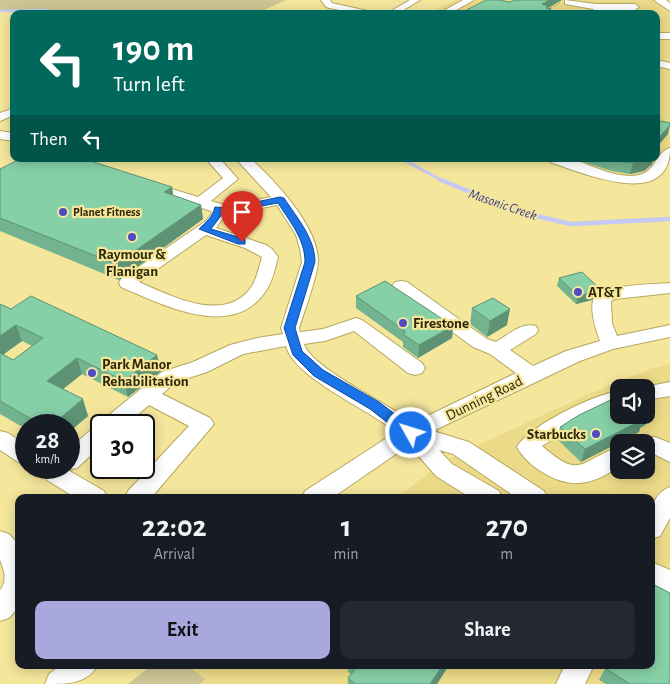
<!DOCTYPE html>
<style>
:root{--surface:#171b24;--page:#242831;--text:#f1f3f6;--muted:#9ea1a6;--accent:#a8a8df}
body{margin:0;font-family:"Alegreya Sans",sans-serif;background:var(--page);color:var(--text);height:100vh;display:flex;flex-direction:column;font-size:19px;white-space:nowrap}
*{box-sizing:border-box;margin:0}
p{font-size:16px;color:var(--muted)}
.icon{flex:none;width:28px;height:28px;fill:none;stroke:currentColor;stroke-width:2;stroke-linecap:round;stroke-linejoin:round}
.map{position:relative;flex:1;overflow:hidden}
.side{position:absolute;left:15px;top:494px;width:640px;height:175px;display:flex;flex-direction:column;background:var(--surface);border-radius:10px;box-shadow:0 2px 12px #0003}
.side>*{flex:none}
.banner{position:absolute;left:10px;top:10px;width:650px;height:152px;border-radius:10px;box-shadow:0 2px 12px #0003;background:#00695c;color:#fff;overflow:hidden}
.fabs{position:absolute;left:610px;top:379px;display:grid;gap:10px}
.fabs a{display:grid;place-items:center;width:45px;height:45px;border-radius:10px;background:var(--surface);box-shadow:0 2px 12px #0003;font-size:25px}
.speed{position:absolute;left:15px;top:414px;display:flex;gap:10px;font-size:25px;font-weight:700;text-align:center}
.speed>*{display:grid;place-content:center;width:65px;height:65px;border-radius:50%;background:var(--surface);box-shadow:0 2px 12px #0003;line-height:1}
.speed small{font-size:12px;font-weight:400}
.speed .limit{border:2px solid #111;border-radius:8px;background:#fff;color:#111}
.pin{position:absolute;display:grid;place-items:center;width:42px;height:42px;color:#fff;margin:-51px -21px;border-radius:50% 50% 50% 0;rotate:-45deg;box-shadow:0 0 5px #0007}
.pin .icon{rotate:45deg}
.me{position:absolute;width:55px;margin:-28px;rotate:309deg;stroke-linejoin:round;filter:drop-shadow(0 0 4px #0008)}
.turn{display:flex;align-items:center;gap:18px;height:105px;padding:0 20px;font-size:22px}
.turn .icon{width:65px;height:65px;stroke-width:2.5}
.turn b{display:block;font-size:35px;line-height:42px}
.then{display:flex;align-items:center;height:48px;padding:0 20px;background:#0003;gap:10px;font-size:19px}
.eta{display:flex;justify-content:space-evenly;align-items:center;height:85px;text-align:center}
.eta b{font-size:30px;font-weight:600;line-height:35px}
.cta{display:flex;gap:10px;margin-top:auto;padding:10px 20px}
.cta a{flex:1;height:58px;border-radius:10px;background:var(--accent);color:#111;font-size:20px;font-weight:600;line-height:58px;text-align:center}
.cta a+a{background:var(--page);color:var(--text)}
.map>svg:first-child{display:block}
</style>
<div class="map">
<svg width="670" height="684" viewBox="0 0 670 684">
<rect width="100%" height="100%" fill="#f4e69b"/>
<g fill="#ebda87" fill-rule="evenodd">
<path d="M456,0H659L670,8V151L653,174L642,178L599,173L553,159H656V14H426Z"/>
<path d="M670,364V684H172L194,665H651V498L397,497L448,459L591,393L651,369ZM619,388H646V415H619ZM619,442H646V470H619Z"/>
</g>
<g fill="#cec595">
<path d="M0,0H286L255,14H44L38,11L0,10Z"/>
<path d="M152,665H186L205,679L200,684H128Z"/>
</g>
<g fill="none" stroke-linecap="round" stroke-linejoin="round">
<path stroke="#c4caf5" stroke-width="2.5" d="M0,11L42,10L82,14"/>
<path stroke="#c4caf5" stroke-width="3" d="M402,159L443,181"/>
<path stroke="#c4caf5" stroke-width="4.5" d="M441,180L519,212L571,224L670,219"/>
<defs>
<g id="minor">
<path d="M321,0H330L332,3L381,14H361L329,8L326,7Z"/>
<path d="M410,0H420L397,14H386Z"/>
<path d="M463,0H474L449,14H438Z"/>
<path d="M565,0L596,4H635L639,7L635,10H604L607,14H598L593,9L565,4Z"/>
<rect x="656" y="33" width="14" height="6"/>
<path d="M656,60L670,63V69L656,66Z"/>
<path d="M14,108V115L0,121V113Z"/>
<path d="M0,131L14,133V141L0,139Z"/>
<path d="M670,148C670,211 583,173 550,162L548,159C554,159 562,158 568,159C591,163 614,180 639,175C655,172 657,151 670,148Z"/>
<path d="M206,159H220L238,179L211,201L228,206L271,197L236,159H251C275,181 318,226 318,261C318,274 304,313 299,328L300,332L323,329L356,318L362,320L422,363L425,368L422,373L415,375L408,373L354,331L325,341L304,344C311,368 390,404 413,423L516,373L490,354L473,347L395,290L392,286L395,282L401,281L407,282L487,339L496,342C508,335 521,322 536,326L538,330L536,334L510,350L533,366L566,351L600,341C596,330 589,309 594,298C599,285 656,284 670,283V293L615,299L611,301L612,323L617,336L670,325V337L613,349L580,361L433,431L469,442L544,491L547,498H517L453,454L439,450L452,464L499,491L502,498H471L436,476L409,445L332,498H302L305,491L396,432C370,410 294,378 286,346L243,354L207,372L176,382L162,394L210,418L214,424L151,498H125L128,491L189,426L149,405L126,425H101L104,419L162,372L193,362L230,345L257,338L283,334L281,328L302,262L300,249L296,235L277,205L225,215L216,228L266,245L272,249L278,257C275,268 273,280 267,289C235,342 163,305 121,287L119,283L121,279L206,221L212,213L211,211L144,189L142,186L144,183L149,182L198,197L223,178ZM206,235L245,248L262,257C259,267 257,278 252,286C226,325 171,296 139,282Z"/>
<path d="M670,382V396L646,400V388H640Z"/>
<path d="M619,391V405L574,426L542,446C582,481 580,460 619,447V467C607,474 593,483 579,483C557,485 527,466 517,447C529,426 595,394 619,391Z"/>
<path d="M101,426V446L77,468L68,470L104,491L107,498H76L47,480L44,474L47,468H69V449L93,428Z"/>
<path d="M0,431L8,433L26,445V465L18,462L0,450Z"/>
<path d="M646,437H655L670,443V462L652,453H646V442H636L638,439Z"/>
<path d="M670,487V518L660,536L651,539C651,520 648,495 670,487Z"/>
<path d="M0,531L9,534L19,545V607L9,618L0,621V590C8,581 4,570 0,560C0,552 0,540 0,531Z"/>
<path d="M651,562L670,570V595L651,586Z"/>
<path d="M61,665H98C87,684 68,684 45,684L49,674Z"/>
<path d="M565,665H594L585,684H556Z"/>
</g>
<path id="major" d="M654,0H666L670,3V11Z"/>
</defs>
<use href="#minor" stroke="#b6a75f" stroke-width="2"/>
<use href="#major" stroke="#b6a75f" stroke-width="2"/>
<path stroke="#b1a669" stroke-width="2" stroke-dasharray="1 2" stroke-linecap="butt" d="M549,14L547,10L560,3"/>
<use href="#minor" fill="#fff" fill-rule="evenodd"/>
<use href="#major" fill="#fff" fill-rule="evenodd"/>
</g>
<g fill="#73b390" fill-rule="evenodd">
<path d="M574,159H653L652,164L644,171L630,174L612,171Z"/>
<path d="M0,169L172,187L173,195L201,205L203,219L119,280L0,231Z"/>
<path d="M559,278L597,286L595,294L592,300L576,304L557,286Z"/>
<path d="M356,296L453,326L452,338L418,358L403,347V342L356,308Z"/>
<path d="M0,304L11,309L157,355L161,371L128,397L82,374L63,389L88,416L69,432V425H26V429L0,414ZM22,341L32,346L13,360L3,354Z"/>
<path d="M472,308L507,325L487,337L470,324Z"/>
<path d="M651,413L645,425L640,428L639,432L581,462L557,439L560,427Z"/>
<path d="M348,665H449L437,684H348V678L351,674L348,672Z"/>
<path d="M607,665L670,684H606L599,680Z"/>
</g>
<g fill="#5e9275">
<path d="M550,0H562L548,8L551,9L550,14H543L542,4Z"/>
<path d="M670,125L668,134L656,148V141Z"/>
<path d="M649,159H653L652,164L644,171L630,174L633,163Z"/>
<path d="M172,187L174,202L164,192Z"/>
<path d="M201,205L203,219L119,280L116,264Z"/>
<path d="M597,286L595,294L592,300L576,304L578,296Z"/>
<path d="M510,309L507,325L487,337L490,321Z"/>
<path d="M16,325L22,341L0,357V336Z"/>
<path d="M453,326L452,338L418,358L419,345Z"/>
<path d="M157,355L161,371L128,397L124,381Z"/>
<path d="M77,358L82,374L53,397L47,381Z"/>
<path d="M83,399L88,416L69,432V425H52Z"/>
<path d="M651,413L645,425L640,428L639,432L581,462L585,449Z"/>
<path d="M443,665H449L437,684H430Z"/>
</g>
<g fill="#86d0a7" stroke="#5e9275">
<path d="M486,0H499L509,2L517,0H550L542,4L548,6L546,8L551,9L543,14H459Z"/>
<path d="M656,120L670,123V125L656,141Z"/>
<path d="M20,159H84L172,187L164,192L201,205L116,264L0,218V169Z"/>
<path d="M609,159H649L647,161L633,163L615,161Z"/>
<path d="M582,272L597,286L594,292L578,296L559,278Z"/>
<path d="M385,281L453,326L419,345L404,335L405,331L356,296Z"/>
<path d="M31,296L157,355L124,381L77,358L47,381L83,399L52,425H42L0,401V353L13,360L43,338L16,325L0,336V304L11,309Z"/>
<path d="M493,298L510,309L490,321L472,308Z"/>
<path d="M619,396V415H646L641,418L644,419L585,449L560,427L579,415Z"/>
<path d="M646,409L651,413L646,415Z"/>
<path d="M651,583L670,593V684H630L605,668L607,665H651Z"/>
<path d="M358,665H443L430,684H355L348,678Z"/>
</g>
<path fill="#1a73e8" stroke="#114b97" d="M280,197L284,198C297,218 315,238 315,262L295,328L302,351L323,370L379,402L416,430L418,433L416,437H406L370,409L314,376L293,355L284,328L305,262C305,239 290,222 278,203L223,213L211,229L245,239V244H238L199,229C207,221 212,218 215,207L227,208Z"/>
<g fill="#4f4cc3" stroke="#f4e69b" stroke-width="2">
<circle cx="63" cy="212" r="5"/>
<circle cx="132" cy="237" r="5"/>
<circle cx="578" cy="292" r="5"/>
<circle cx="403" cy="323" r="5"/>
<circle cx="92" cy="373" r="5"/>
<circle cx="596" cy="434" r="5"/>
</g>
<g text-anchor="middle" stroke-width="4.5" stroke-linejoin="round" paint-order="stroke">
<g font-size="12" font-weight="bold" fill="#2c2707" stroke="#f4e69b" text-anchor="start">
<text x="73" y="216">Planet Fitness</text>
</g>
<g font-size="14" font-style="italic" fill="#3c3c8d" stroke="#f4e69b">
<text transform="translate(503 204) rotate(19)" y="5">Masonic Creek</text>
</g>
<g font-size="15" font-weight="bold" fill="#2c2707" stroke="#f4e69b" text-anchor="start">
<text x="132" y="259" text-anchor="middle">Raymour &amp;<tspan x="132" dy="17">Flanigan</tspan></text>
<text x="588" y="297">AT&amp;T</text>
<text x="413" y="328">Firestone</text>
<text x="102" y="369">Park Manor<tspan x="102" dy="17">Rehabilitation</tspan></text>
<text x="586" y="439" text-anchor="end">Starbucks</text>
</g>
<g font-size="15" fill="#2c2707" stroke="#f4e69b">
<text transform="translate(484 398) rotate(-26)" y="5">Dunning Road</text>
</g>
</g>
</svg>
<div class="fabs">
<a><svg class="icon" aria-label="sound" viewBox="0 0 24 24"><path d="M4 9h4l5-4v14l-5-4H4zM17 9q2 3 0 6"/></svg></a>
<a><svg class="icon" aria-label="layers" viewBox="0 0 24 24"><path d="M12 4l9 5-9 5-9-5zM3 14l9 5 9-5"/></svg></a>
</div>
<div class="speed"><div>28<small>km/h</small></div><div class="limit">30</div></div>
<div class="pin" style="left:242px;top:242px;background:#d93025"><svg class="icon" aria-label="arrive" viewBox="0 0 24 24"><path d="M6 21V4h12l-3 4 3 4H6"/></svg></div>
<svg class="me" style="left:411px;top:433px" viewBox="-20 -20 40 40"><circle r="17" fill="#1a73e8" stroke="#fff" stroke-width="3"/><path d="M0-11L8 9 0 5-8 9z" fill="#fff"/></svg>
<div class="banner">
<div class="turn"><svg class="icon" aria-label="left" viewBox="0 0 24 24"><path d="M17 20v-9H6M10 6l-5 5 5 5"/></svg><div><b>190 m</b>Turn left</div></div>
<div class="then">Then<svg class="icon" aria-label="left" viewBox="0 0 24 24"><path d="M17 20v-9H6M10 6l-5 5 5 5"/></svg></div>
</div>
<section class="side">
<div class="eta">
<div><b>22:02</b><p>Arrival</p></div>
<div><b>1</b><p>min</p></div>
<div><b>270</b><p>m</p></div>
</div>
<div class="cta"><a>Exit</a><a>Share</a></div>
</section>
</div>
